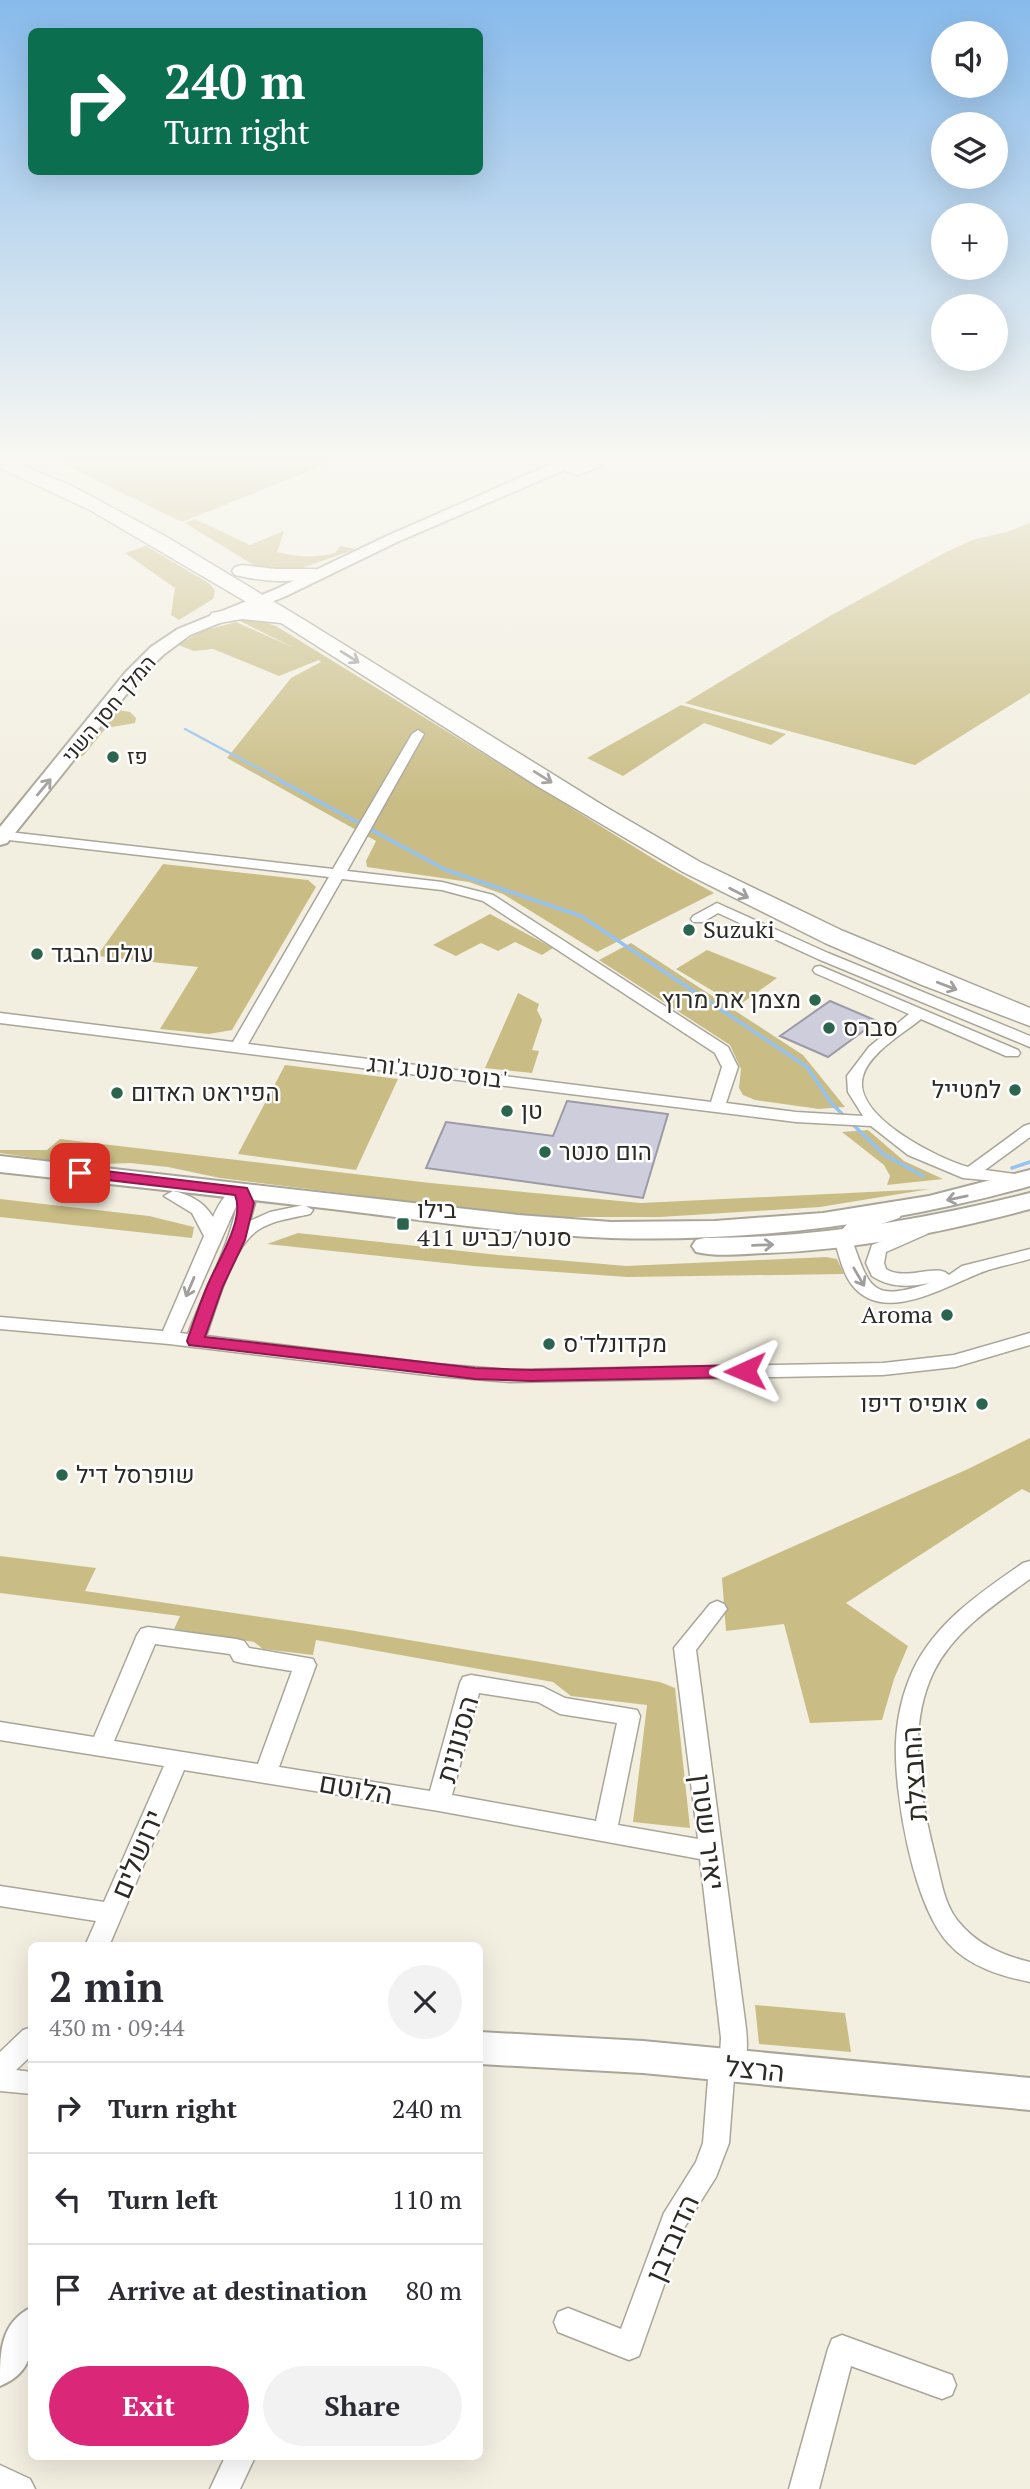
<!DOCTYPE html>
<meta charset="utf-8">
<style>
:root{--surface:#fff;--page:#f2f2f3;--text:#2b2b33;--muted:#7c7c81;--line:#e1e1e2;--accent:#db2777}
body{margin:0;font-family:"PT Serif",Heebo,serif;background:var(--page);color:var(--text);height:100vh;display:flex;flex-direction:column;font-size:26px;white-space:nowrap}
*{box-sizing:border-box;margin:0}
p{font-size:23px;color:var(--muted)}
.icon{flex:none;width:38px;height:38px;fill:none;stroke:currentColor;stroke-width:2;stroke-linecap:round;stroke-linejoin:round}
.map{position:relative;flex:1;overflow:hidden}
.side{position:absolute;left:28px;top:1942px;width:455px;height:518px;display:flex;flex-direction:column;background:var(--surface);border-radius:10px;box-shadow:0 7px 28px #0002}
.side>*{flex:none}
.top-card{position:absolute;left:28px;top:28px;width:455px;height:147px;border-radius:10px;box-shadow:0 7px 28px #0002;background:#0b6e4f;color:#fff;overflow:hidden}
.buttons{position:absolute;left:931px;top:21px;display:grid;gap:14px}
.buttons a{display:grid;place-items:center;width:77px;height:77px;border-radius:50%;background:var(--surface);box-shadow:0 7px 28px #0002;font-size:35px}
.pin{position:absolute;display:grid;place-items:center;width:60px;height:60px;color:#fff;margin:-30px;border-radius:14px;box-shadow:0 4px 10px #0006}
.me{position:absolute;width:77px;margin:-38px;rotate:269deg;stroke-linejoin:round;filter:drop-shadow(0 0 5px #0008)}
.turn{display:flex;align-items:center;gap:24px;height:147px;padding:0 21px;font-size:32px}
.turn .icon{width:91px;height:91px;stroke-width:2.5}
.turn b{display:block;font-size:49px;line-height:60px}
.round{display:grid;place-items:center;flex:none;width:74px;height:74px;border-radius:37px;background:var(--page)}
.head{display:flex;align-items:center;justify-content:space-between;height:119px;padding:0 21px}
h1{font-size:42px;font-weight:700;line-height:52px}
.cta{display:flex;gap:14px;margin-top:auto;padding:14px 21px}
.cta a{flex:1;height:80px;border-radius:42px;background:var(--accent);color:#fff;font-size:28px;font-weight:700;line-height:80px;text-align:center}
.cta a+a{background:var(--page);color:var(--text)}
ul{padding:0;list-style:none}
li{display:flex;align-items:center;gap:21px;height:91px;padding:0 21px;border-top:2px solid var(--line)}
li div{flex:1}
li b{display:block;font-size:26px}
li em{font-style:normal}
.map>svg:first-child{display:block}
</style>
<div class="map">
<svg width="1030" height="2489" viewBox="0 0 1030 2489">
<rect width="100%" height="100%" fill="#f2efe1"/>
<g fill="#c9bd85">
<path d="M44,455H349L182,522Z"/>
<path d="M195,519L250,545L284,531L277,552C295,557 317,558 335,553L340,546L356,549L299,569H260L185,523Z"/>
<path d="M1030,523V693L915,765L685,703L830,616L946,552L972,540L1010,531Z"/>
<path d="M146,546L210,584L215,591L213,599L179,620L171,615L175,588L125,553Z"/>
<path d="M255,619L276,626L662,864L714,893L597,952L503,894L469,882L367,867L366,861L376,841L227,758L291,678L321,662L319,660L279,676L213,649L194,651L178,645L202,631L236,622L294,648L238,620Z"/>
<path d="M681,705L786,734L771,745L704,723L623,776L587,758Z"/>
<path d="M113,709L130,712L136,718L135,723L106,728L84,755L69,763Z"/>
<path d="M163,864L308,880L316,887L232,1030L209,1034L160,1029L198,967L97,956Z"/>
<path d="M490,914L553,948L542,955L515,942L498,951L481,943L456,956L433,945Z"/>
<path d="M631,943L803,1055L845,1107L819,1109L755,1100L743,1095L739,1088L741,1069L730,1045L599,960Z"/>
<path d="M707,950L777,978L738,1006L676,969Z"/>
<path d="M518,993L539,1004L537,1010L542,1020L532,1050L539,1051L532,1073L485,1068Z"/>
<path d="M285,1065L398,1079L356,1170L238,1154Z"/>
<path d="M868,1130L904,1161L943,1179L887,1185L890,1176L884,1165L842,1132Z"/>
<path d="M60,1139L430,1183L641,1203L930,1189L820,1207L660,1217H560L484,1211L220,1178L168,1167L130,1163L81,1165L0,1153V1150H47Z"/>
<path d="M0,1199L149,1216L194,1227L192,1238L0,1217Z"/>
<path d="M298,1233L498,1255L626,1266L826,1257L837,1259L844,1274L627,1277L473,1266L267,1244Z"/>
<path d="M1030,1438V1493L1022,1489L846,1603L908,1646L894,1679L882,1720L810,1723L784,1624L726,1631L722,1578L968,1469Z"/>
<path d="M0,1556L96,1568L85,1591L349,1630L660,1682L675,1688L690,1828L633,1822L647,1705L571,1696L553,1682L316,1640L313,1655L263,1649L254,1642L174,1629L180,1616L0,1593Z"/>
<path d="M755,2005L845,2013L851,2052L759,2044Z"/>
</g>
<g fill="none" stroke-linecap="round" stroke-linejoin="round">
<path stroke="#95c2f0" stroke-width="2.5" d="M185,729L282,781"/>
<g stroke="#95c2f0" stroke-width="3.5">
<path d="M279,780L446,870L581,916L807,1067L832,1104L883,1154L923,1176"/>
<path d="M1012,1168L1030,1162"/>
</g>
</g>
<g fill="#cecddb" stroke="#9c9aa7" stroke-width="2">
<path d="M830,1001L877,1021L828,1057L780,1036Z"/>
<path d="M567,1101L668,1114L643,1198L426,1168L446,1122L553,1136Z"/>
</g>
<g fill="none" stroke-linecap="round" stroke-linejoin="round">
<defs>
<g id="street">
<path d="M418,730L424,734L347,871L442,882L493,895L728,1047L738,1067L726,1103L796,1112L863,1116L848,1092L847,1076L869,1047L909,1014L815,973L813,970L815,967L820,966L1018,1050L1020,1053L1018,1056H1006L921,1019C903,1034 870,1052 863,1076C851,1116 939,1159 968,1167L1024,1126L1030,1124V1137L985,1170L1028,1176V1184L963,1178L908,1155L871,1126L796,1122L0,1023V1013L233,1042L329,877L0,839V831L333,869L412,734ZM342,879L442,890L483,901L715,1053L722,1067L711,1102L248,1044Z"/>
<path d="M717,903L828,953L1030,1036V1047L818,959L718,913L703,922H693L691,919L693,916Z"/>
<path d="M241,1186L247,1187L255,1203L250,1221L270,1212L304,1205L313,1210L310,1214C292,1218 274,1220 258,1230C231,1248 217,1306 206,1336L436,1364L510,1370L883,1363L954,1355L1030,1333V1345L955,1367L883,1375L510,1382L436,1376L169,1344L0,1329V1317L163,1331L204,1236L192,1213L164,1196L173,1191C190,1195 203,1201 213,1217C219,1204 226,1190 241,1186ZM237,1204C229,1248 204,1291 188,1334L180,1333Z"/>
<path d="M893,1209L902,1214L899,1218L860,1231L852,1240C870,1290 872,1302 930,1283C909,1287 890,1288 872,1276L866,1263L872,1245L921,1225L927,1226L930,1230L927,1234L886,1252L884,1263L886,1269C906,1282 937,1262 949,1275L962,1266L1030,1249V1259C1016,1263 1001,1266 988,1270C950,1283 885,1327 852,1285C842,1272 839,1254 834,1239L848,1223Z"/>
<path d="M1030,1561V1579C995,1604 954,1631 934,1671C905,1730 921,1799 936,1860C941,1880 944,1903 957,1920C976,1944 1001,1955 1030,1962V1982C1001,1976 970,1967 949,1944C913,1906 894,1794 896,1742C897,1717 903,1692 913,1670C936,1622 981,1592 1023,1563Z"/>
<path d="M717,1601L724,1604L727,1609L696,1650L743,2006C746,2028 751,2054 741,2075L734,2078L729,2143L716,2177L684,2228L639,2356L629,2360L568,2336L558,2332L554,2322L558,2312L568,2308L621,2329L664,2213L696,2162L703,2143L709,2066L713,2058L720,2055L721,2038L700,1859L439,1811L184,1770L109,1946H85L96,1921L0,1906V1886L104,1902L164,1766L0,1740V1722L94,1737L137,1635L141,1629L148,1627L236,1639L244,1641L249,1648L313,1659L316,1665L279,1767L430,1791L460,1683L463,1677L471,1675L543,1687L565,1698L637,1710L640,1716L618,1825L698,1839L674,1648L710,1604ZM155,1644L230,1654L234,1661L242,1663L292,1671L258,1764L114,1741ZM479,1693L538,1702L560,1714L617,1723L596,1821L452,1795Z"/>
<path d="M32,2027V2055L16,2070L32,2072V2094L0,2091V2052L23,2030Z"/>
<path d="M842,2335L952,2375L956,2385L952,2395L942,2399L851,2366L819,2489H789L828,2349L832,2339Z"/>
<path d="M225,2457H255L240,2489H210Z"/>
<path d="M0,2465L30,2479L35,2489H0Z"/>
</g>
<g id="secondary">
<path d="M583,456L601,466L578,475L564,470L397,542L286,596L190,635L163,655L137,681L7,843L0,845V827L125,673L151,647L178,629L274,590L387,536L565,458Z"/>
<path d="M480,2032L643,2041L1030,2078V2110L643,2073L480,2064Z"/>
<path d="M32,2307C32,2342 38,2370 0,2386C0,2351 0,2323 32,2307Z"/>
</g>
<g id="primary">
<path d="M0,1156L518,1215L611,1222L715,1221L823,1213L929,1196L1030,1170V1186C894,1224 753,1242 611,1238C518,1235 424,1220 332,1209C221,1196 111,1184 0,1172Z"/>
<path d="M1030,1193V1209C943,1232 855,1250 765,1253C743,1254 718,1257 696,1252L692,1246L696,1240L705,1238C817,1238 922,1220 1030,1193Z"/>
</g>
<g id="highway">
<path d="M0,456L72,486L165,536L306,621L604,806L700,862L843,931L1030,1008V1026L922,985L825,943L683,872L537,786L281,623L242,619L219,623L212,621L209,617L212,613L242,607L257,608L90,510L0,468Z"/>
<path d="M242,565L276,569H315L318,573L315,577C290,584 260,581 235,575L232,571L235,567Z"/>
</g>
</defs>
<use href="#street" stroke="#a9a699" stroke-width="3"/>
<use href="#secondary" stroke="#a9a699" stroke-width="4"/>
<use href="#primary" stroke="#a9a699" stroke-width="4"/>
<use href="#highway" stroke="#a9a699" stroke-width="3"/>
<use href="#street" fill="#fff" fill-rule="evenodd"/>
<use href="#secondary" fill="#fff" fill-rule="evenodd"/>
<use href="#primary" fill="#fff" fill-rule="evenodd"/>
<use href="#highway" fill="#fff" fill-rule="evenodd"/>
</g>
<defs><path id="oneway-shaft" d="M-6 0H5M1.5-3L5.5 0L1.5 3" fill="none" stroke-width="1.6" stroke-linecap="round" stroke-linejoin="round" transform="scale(1.75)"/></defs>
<g stroke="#a09f9d">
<use href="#oneway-shaft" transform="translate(350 657) rotate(32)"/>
<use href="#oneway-shaft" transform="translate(543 777) rotate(32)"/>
<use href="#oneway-shaft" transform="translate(44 787) rotate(-50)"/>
<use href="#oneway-shaft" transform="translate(739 893) rotate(27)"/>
<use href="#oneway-shaft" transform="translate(947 986) rotate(21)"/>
<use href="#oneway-shaft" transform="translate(957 1198) rotate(168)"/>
<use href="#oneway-shaft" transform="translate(763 1245) rotate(-2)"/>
<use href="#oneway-shaft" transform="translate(859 1277) rotate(60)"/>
<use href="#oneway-shaft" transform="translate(190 1287) rotate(113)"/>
</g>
<linearGradient id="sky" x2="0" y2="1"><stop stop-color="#87baeb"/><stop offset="0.57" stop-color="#f9f8f2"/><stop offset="1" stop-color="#f9f8f2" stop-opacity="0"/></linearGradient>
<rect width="1030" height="804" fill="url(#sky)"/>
<path fill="#db2777" stroke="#8e194d" stroke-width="2" d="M80,1168L247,1188L254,1203L245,1240L223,1286L205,1337L475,1368L531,1370L745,1365L753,1371L745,1377L531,1381L475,1379L189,1345L187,1341C193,1324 199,1306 206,1289C215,1265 246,1220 235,1195L74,1176L72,1173L74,1170Z"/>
<g fill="#2c654e" stroke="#fff" stroke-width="2.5">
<circle cx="113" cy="757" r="7"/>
<circle cx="689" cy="930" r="7"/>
<circle cx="37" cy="954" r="7"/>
<circle cx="815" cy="1000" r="7"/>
<circle cx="829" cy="1028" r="7"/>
<circle cx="1015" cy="1090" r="7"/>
<circle cx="117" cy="1093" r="7"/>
<circle cx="507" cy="1111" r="7"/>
<circle cx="545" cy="1152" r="7"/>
<rect x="396" y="1217" width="14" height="14" rx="3.5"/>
<circle cx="947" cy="1315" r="7"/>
<circle cx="549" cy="1344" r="7"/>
<circle cx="982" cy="1404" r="7"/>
<circle cx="62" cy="1475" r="7"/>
</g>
<g text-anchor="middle" stroke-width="5" stroke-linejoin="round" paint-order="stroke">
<g font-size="21" fill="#2b2a25" stroke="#fff">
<text transform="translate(109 709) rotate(-50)" y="7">המלך חסן השני</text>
</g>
<g font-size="21" fill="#2b2a25" stroke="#fff" text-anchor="start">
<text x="127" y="764">פז</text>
</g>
<g font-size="24" fill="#2b2a25" stroke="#fff" text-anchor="start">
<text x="703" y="938">Suzuki</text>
<text x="51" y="962">עולם הבגד</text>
<text x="801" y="1008" text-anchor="end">מצמן את מרוץ</text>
<text x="843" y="1036">סברס</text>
<text x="1001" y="1098" text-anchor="end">למטייל</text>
<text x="131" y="1101">הפיראט האדום</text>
<text x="521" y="1119">טן</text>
<text x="559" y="1160">הום סנטר</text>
<text x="417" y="1218">בילו<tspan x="417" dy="28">סנטר/כביש 411</tspan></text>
<text x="933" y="1323" text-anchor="end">Aroma</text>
<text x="563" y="1352">מקדונלד'ס</text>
<text x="968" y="1412" text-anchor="end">אופיס דיפו</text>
<text x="76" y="1483">שופרסל דיל</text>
</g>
<g font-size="24" fill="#2b2a25" stroke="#fff">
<text transform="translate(437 1072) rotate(7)" y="8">בוסי סנט ג'ורג'</text>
</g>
<g font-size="28" fill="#2b2a25" stroke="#fff">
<text transform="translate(457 1739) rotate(-74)" y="10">הסנונית</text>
<text transform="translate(914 1774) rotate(-94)" y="10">החבצלת</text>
<text transform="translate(356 1788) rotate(10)" y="10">הלוטם</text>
<text transform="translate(708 1832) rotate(83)" y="10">יאיר שטרן</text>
<text transform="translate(137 1854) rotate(-67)" y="10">ירושלים</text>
<text transform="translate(755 2069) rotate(6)" y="10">הרצל</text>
<text transform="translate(672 2238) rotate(-66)" y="10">הדובדבן</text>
</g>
</g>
</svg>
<div class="buttons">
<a><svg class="icon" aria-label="sound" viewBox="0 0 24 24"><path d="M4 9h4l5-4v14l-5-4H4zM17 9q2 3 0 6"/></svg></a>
<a><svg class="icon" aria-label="layers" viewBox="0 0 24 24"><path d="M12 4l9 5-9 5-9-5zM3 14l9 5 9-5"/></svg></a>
<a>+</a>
<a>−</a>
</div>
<div class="pin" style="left:80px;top:1173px;background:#d93025"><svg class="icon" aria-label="arrive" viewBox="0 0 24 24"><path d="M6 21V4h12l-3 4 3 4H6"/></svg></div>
<svg class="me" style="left:745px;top:1371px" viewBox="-20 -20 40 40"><path d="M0-17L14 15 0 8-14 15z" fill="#db2777" stroke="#fff" stroke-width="4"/></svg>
<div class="top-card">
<div class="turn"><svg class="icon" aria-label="right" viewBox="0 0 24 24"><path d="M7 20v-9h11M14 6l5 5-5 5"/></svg><div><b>240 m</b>Turn right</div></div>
</div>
<section class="side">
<div class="head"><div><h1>2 min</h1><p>430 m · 09:44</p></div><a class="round"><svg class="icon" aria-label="close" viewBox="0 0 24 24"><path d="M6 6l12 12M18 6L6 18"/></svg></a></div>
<ul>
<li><svg class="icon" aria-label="right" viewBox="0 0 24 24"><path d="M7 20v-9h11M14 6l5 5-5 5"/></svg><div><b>Turn right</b></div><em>240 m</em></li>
<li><svg class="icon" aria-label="left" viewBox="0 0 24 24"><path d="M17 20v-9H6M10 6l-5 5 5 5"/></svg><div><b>Turn left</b></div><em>110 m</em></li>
<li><svg class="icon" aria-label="arrive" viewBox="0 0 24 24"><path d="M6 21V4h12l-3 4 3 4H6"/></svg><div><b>Arrive at destination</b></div><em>80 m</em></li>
</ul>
<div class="cta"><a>Exit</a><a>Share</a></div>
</section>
</div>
